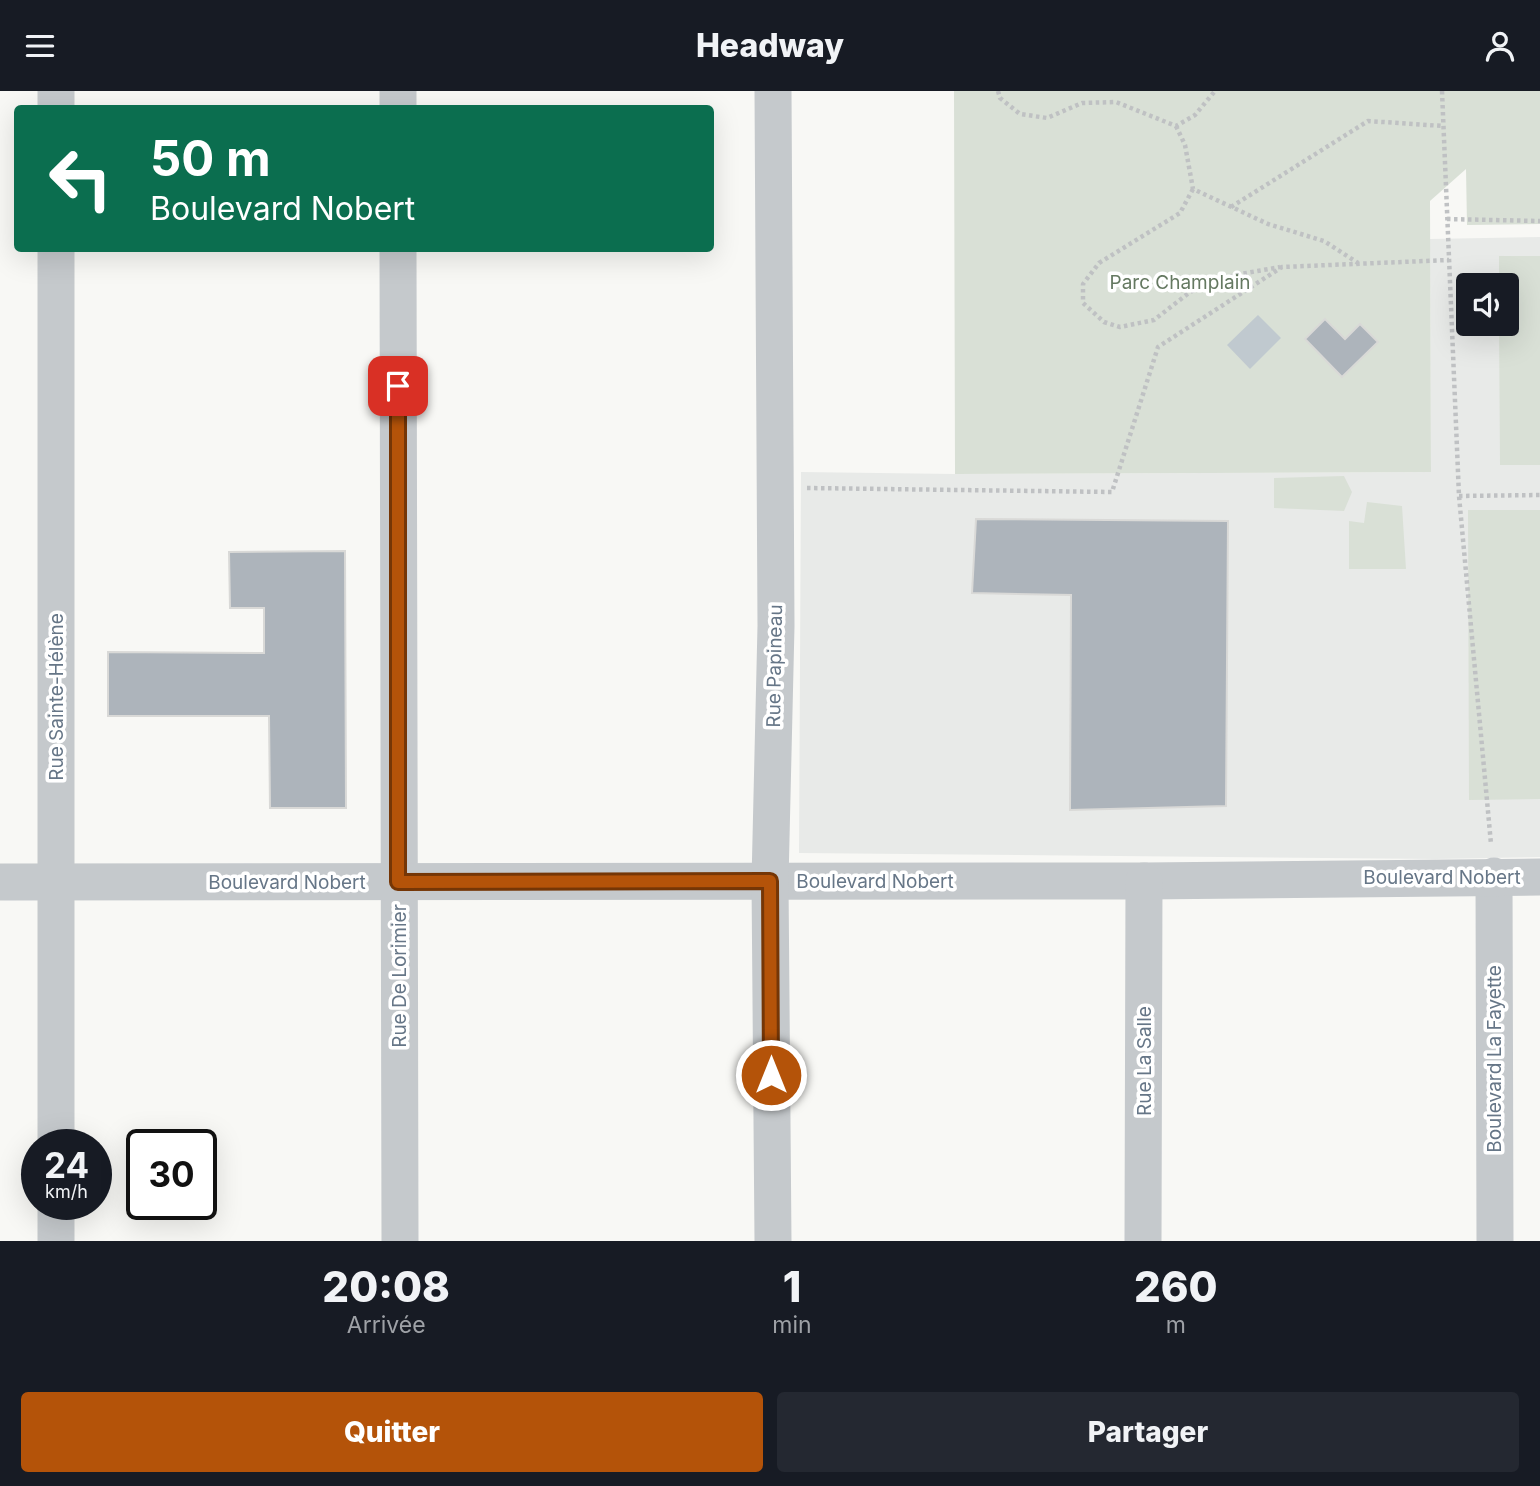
<!DOCTYPE html>
<html lang="fr">
<meta charset="utf-8">
<style>
:root{--surface:#171b24;--page:#242831;--text:#f1f3f6;--muted:#9ea1a6;--accent:#b45309}
body{margin:0;font-family:Inter,sans-serif;background:var(--page);color:var(--text);height:100vh;display:flex;flex-direction:column;font-size:26px;white-space:nowrap}
*{box-sizing:border-box;margin:0}
p{font-size:23px;color:var(--muted)}
.icon{flex:none;width:38px;height:38px;fill:none;stroke:currentColor;stroke-width:2;stroke-linecap:round;stroke-linejoin:round}
.map{position:relative;height:1150px;overflow:hidden}
.drawer{display:flex;flex-direction:column;background:var(--surface);flex:1}
.drawer>*{flex:none}
.guide{position:absolute;left:14px;top:14px;width:700px;height:147px;border-radius:7px;box-shadow:0 7px 28px #0002;background:#0b6e4f;color:#fff;overflow:hidden}
.buttons{position:absolute;left:1456px;top:182px;display:grid;gap:14px}
.buttons a{display:grid;place-items:center;width:63px;height:63px;border-radius:7px;background:var(--surface);box-shadow:0 7px 28px #0002;font-size:35px}
.speed{position:absolute;left:21px;top:1038px;display:flex;gap:14px;font-size:35px;font-weight:700;text-align:center}
.speed>*{display:grid;place-content:center;width:91px;height:91px;border-radius:50%;background:var(--surface);box-shadow:0 7px 28px #0002;line-height:1}
.speed small{font-size:18px;font-weight:400}
.speed .limit{border:4px solid #111;border-radius:10px;background:#fff;color:#111}
.pin{position:absolute;display:grid;place-items:center;width:60px;height:60px;color:#fff;margin:-30px;border-radius:14px;box-shadow:0 4px 10px #0006}
.me{position:absolute;width:77px;margin:-38px;rotate:0deg;stroke-linejoin:round;filter:drop-shadow(0 0 5px #0008)}
.turn{display:flex;align-items:center;gap:24px;height:147px;padding:0 21px;font-size:32px}
.turn .icon{width:91px;height:91px;stroke-width:2.5}
.turn b{display:block;font-size:49px;line-height:60px}
.eta{display:flex;justify-content:space-evenly;align-items:center;height:119px;text-align:center}
.eta b{font-size:42px;font-weight:800;line-height:49px}
.primary-button{display:flex;gap:14px;margin-top:auto;padding:14px 21px}
.primary-button a{flex:1;height:80px;border-radius:7px;background:var(--accent);color:#fff;font-size:28px;font-weight:800;line-height:80px;text-align:center}
.primary-button a+a{background:var(--page);color:var(--text)}
header{display:flex;justify-content:space-between;align-items:center;height:91px;padding:0 21px;background:var(--surface);font-size:32px;font-weight:800}
.map>svg:first-child{display:block}
</style>
<header><svg class="icon" aria-label="menu" viewBox="0 0 24 24"><path d="M4 6h16M4 12h16M4 18h16"/></svg>Headway<svg class="icon" aria-label="person" viewBox="0 0 24 24"><circle cx="12" cy="8" r="4"/><path d="M4 21q1-7 8-7t8 7"/></svg></header>
<div class="map">
<svg width="1540" height="1150" viewBox="0 0 1540 1150">
<rect width="100%" height="100%" fill="#f8f8f5"/>
<path fill="#e8eae8" fill-rule="evenodd" d="M1540,146V766L1436,768L799,762L801,381L955,383L1431,381L1430,148ZM1468,194H1507V233H1468Z"/>
<g fill="#d9e0d6">
<path d="M954,0H1540V133L1467,134L1466,78L1430,110L1431,381L955,383Z"/>
<path d="M1499,165H1540V374H1500L1499,233H1507V194H1499Z"/>
<path d="M1344,385L1352,401L1344,420L1274,417V387Z"/>
<path d="M1367,411L1402,415L1406,478H1349V430L1364,432Z"/>
<path d="M1468,419H1540V708L1469,709Z"/>
</g>
<path fill="#c0c9cf" d="M1258,224L1281,247L1250,278L1227,254Z"/>
<g fill="#adb4bb" stroke="#d9d9d7" stroke-width="2">
<path d="M1325,228L1345,248L1360,233L1378,251L1342,286L1305,248Z"/>
<path d="M976,428L1228,430L1226,715L1070,719L1071,504L972,502Z"/>
<path d="M345,460L346,717H270L269,625H108V561L264,562V517H230L229,461Z"/>
</g>
<g fill="none" stroke-linecap="round" stroke-linejoin="round">
<g stroke="#bfc1c3" stroke-width="4.5" stroke-dasharray="3.5 3.5" stroke-linecap="butt">
<path d="M998,0L1000,7L1020,23L1047,27L1082,12L1116,11L1176,35L1195,24L1215,0"/>
<path d="M1442,0L1459,405L1491,753"/>
<path d="M1176,35L1185,54L1193,98L1268,133L1324,150L1358,172"/>
<path d="M1193,98L1180,122L1099,172L1083,193V212L1104,231L1120,236L1154,229L1190,201L1235,184L1280,176"/>
<path d="M1231,116L1368,30L1443,35"/>
<path d="M1447,128L1540,130"/>
<path d="M807,397L1112,401L1158,256L1282,176L1449,169"/>
<path d="M1459,405L1540,404"/>
</g>
<g stroke="#c5c9cc" stroke-width="37">
<path d="M56,0V18"/>
<path d="M398,0V18"/>
<path d="M398,158L400,1150"/>
<path d="M1494,785L1495,1150"/>
<path d="M0,791L1144,790L1540,786"/>
<path d="M56,1054V158"/>
<path d="M56,1150V1113"/>
<path d="M773,1150L770,790L776,535L773,0"/>
<path d="M1143,1150L1144,790"/>
</g>
</g>
<g fill="none" stroke-linecap="round" stroke-linejoin="round">
<defs>
<path id="route" d="M398,295V791L770,790L771,984"/>
</defs>
<use href="#route" stroke="#753606" stroke-width="18"/>
<use href="#route" stroke="#b45309" stroke-width="12"/>
</g>
<g text-anchor="middle" stroke-width="7" stroke-linejoin="round" paint-order="stroke">
<g font-size="19" fill="#657961" stroke="#fff">
<text x="1180" y="198">Parc Champlain</text>
</g>
<g font-size="19" fill="#667687" stroke="#fff">
<text transform="translate(774 575) rotate(-89)" y="7">Rue Papineau</text>
<text transform="translate(56 606) rotate(-90)" y="7">Rue Sainte-Hélène</text>
<text x="1442" y="793">Boulevard Nobert</text>
<text x="875" y="797">Boulevard Nobert</text>
<text x="287" y="798">Boulevard Nobert</text>
<text transform="translate(399 885) rotate(-90)" y="7">Rue De Lorimier</text>
<text transform="translate(1494 968) rotate(-90)" y="7">Boulevard La Fayette</text>
<text transform="translate(1144 970) rotate(-90)" y="7">Rue La Salle</text>
</g>
</g>
</svg>
<div class="buttons">
<a><svg class="icon" aria-label="sound" viewBox="0 0 24 24"><path d="M4 9h4l5-4v14l-5-4H4zM17 9q2 3 0 6"/></svg></a>
</div>
<div class="speed"><div>24<small>km/h</small></div><div class="limit">30</div></div>
<div class="pin" style="left:398px;top:295px;background:#d93025"><svg class="icon" aria-label="arrive" viewBox="0 0 24 24"><path d="M6 21V4h12l-3 4 3 4H6"/></svg></div>
<svg class="me" style="left:771px;top:984px" viewBox="-20 -20 40 40"><circle r="17" fill="#b45309" stroke="#fff" stroke-width="3"/><path d="M0-11L8 9 0 5-8 9z" fill="#fff"/></svg>
<div class="guide">
<div class="turn"><svg class="icon" aria-label="left" viewBox="0 0 24 24"><path d="M17 20v-9H6M10 6l-5 5 5 5"/></svg><div><b>50 m</b>Boulevard Nobert</div></div>
</div>
</div>
<section class="drawer">
<div class="eta">
<div><b>20:08</b><p>Arrivée</p></div>
<div><b>1</b><p>min</p></div>
<div><b>260</b><p>m</p></div>
</div>
<div class="primary-button"><a>Quitter</a><a>Partager</a></div>
</section>
